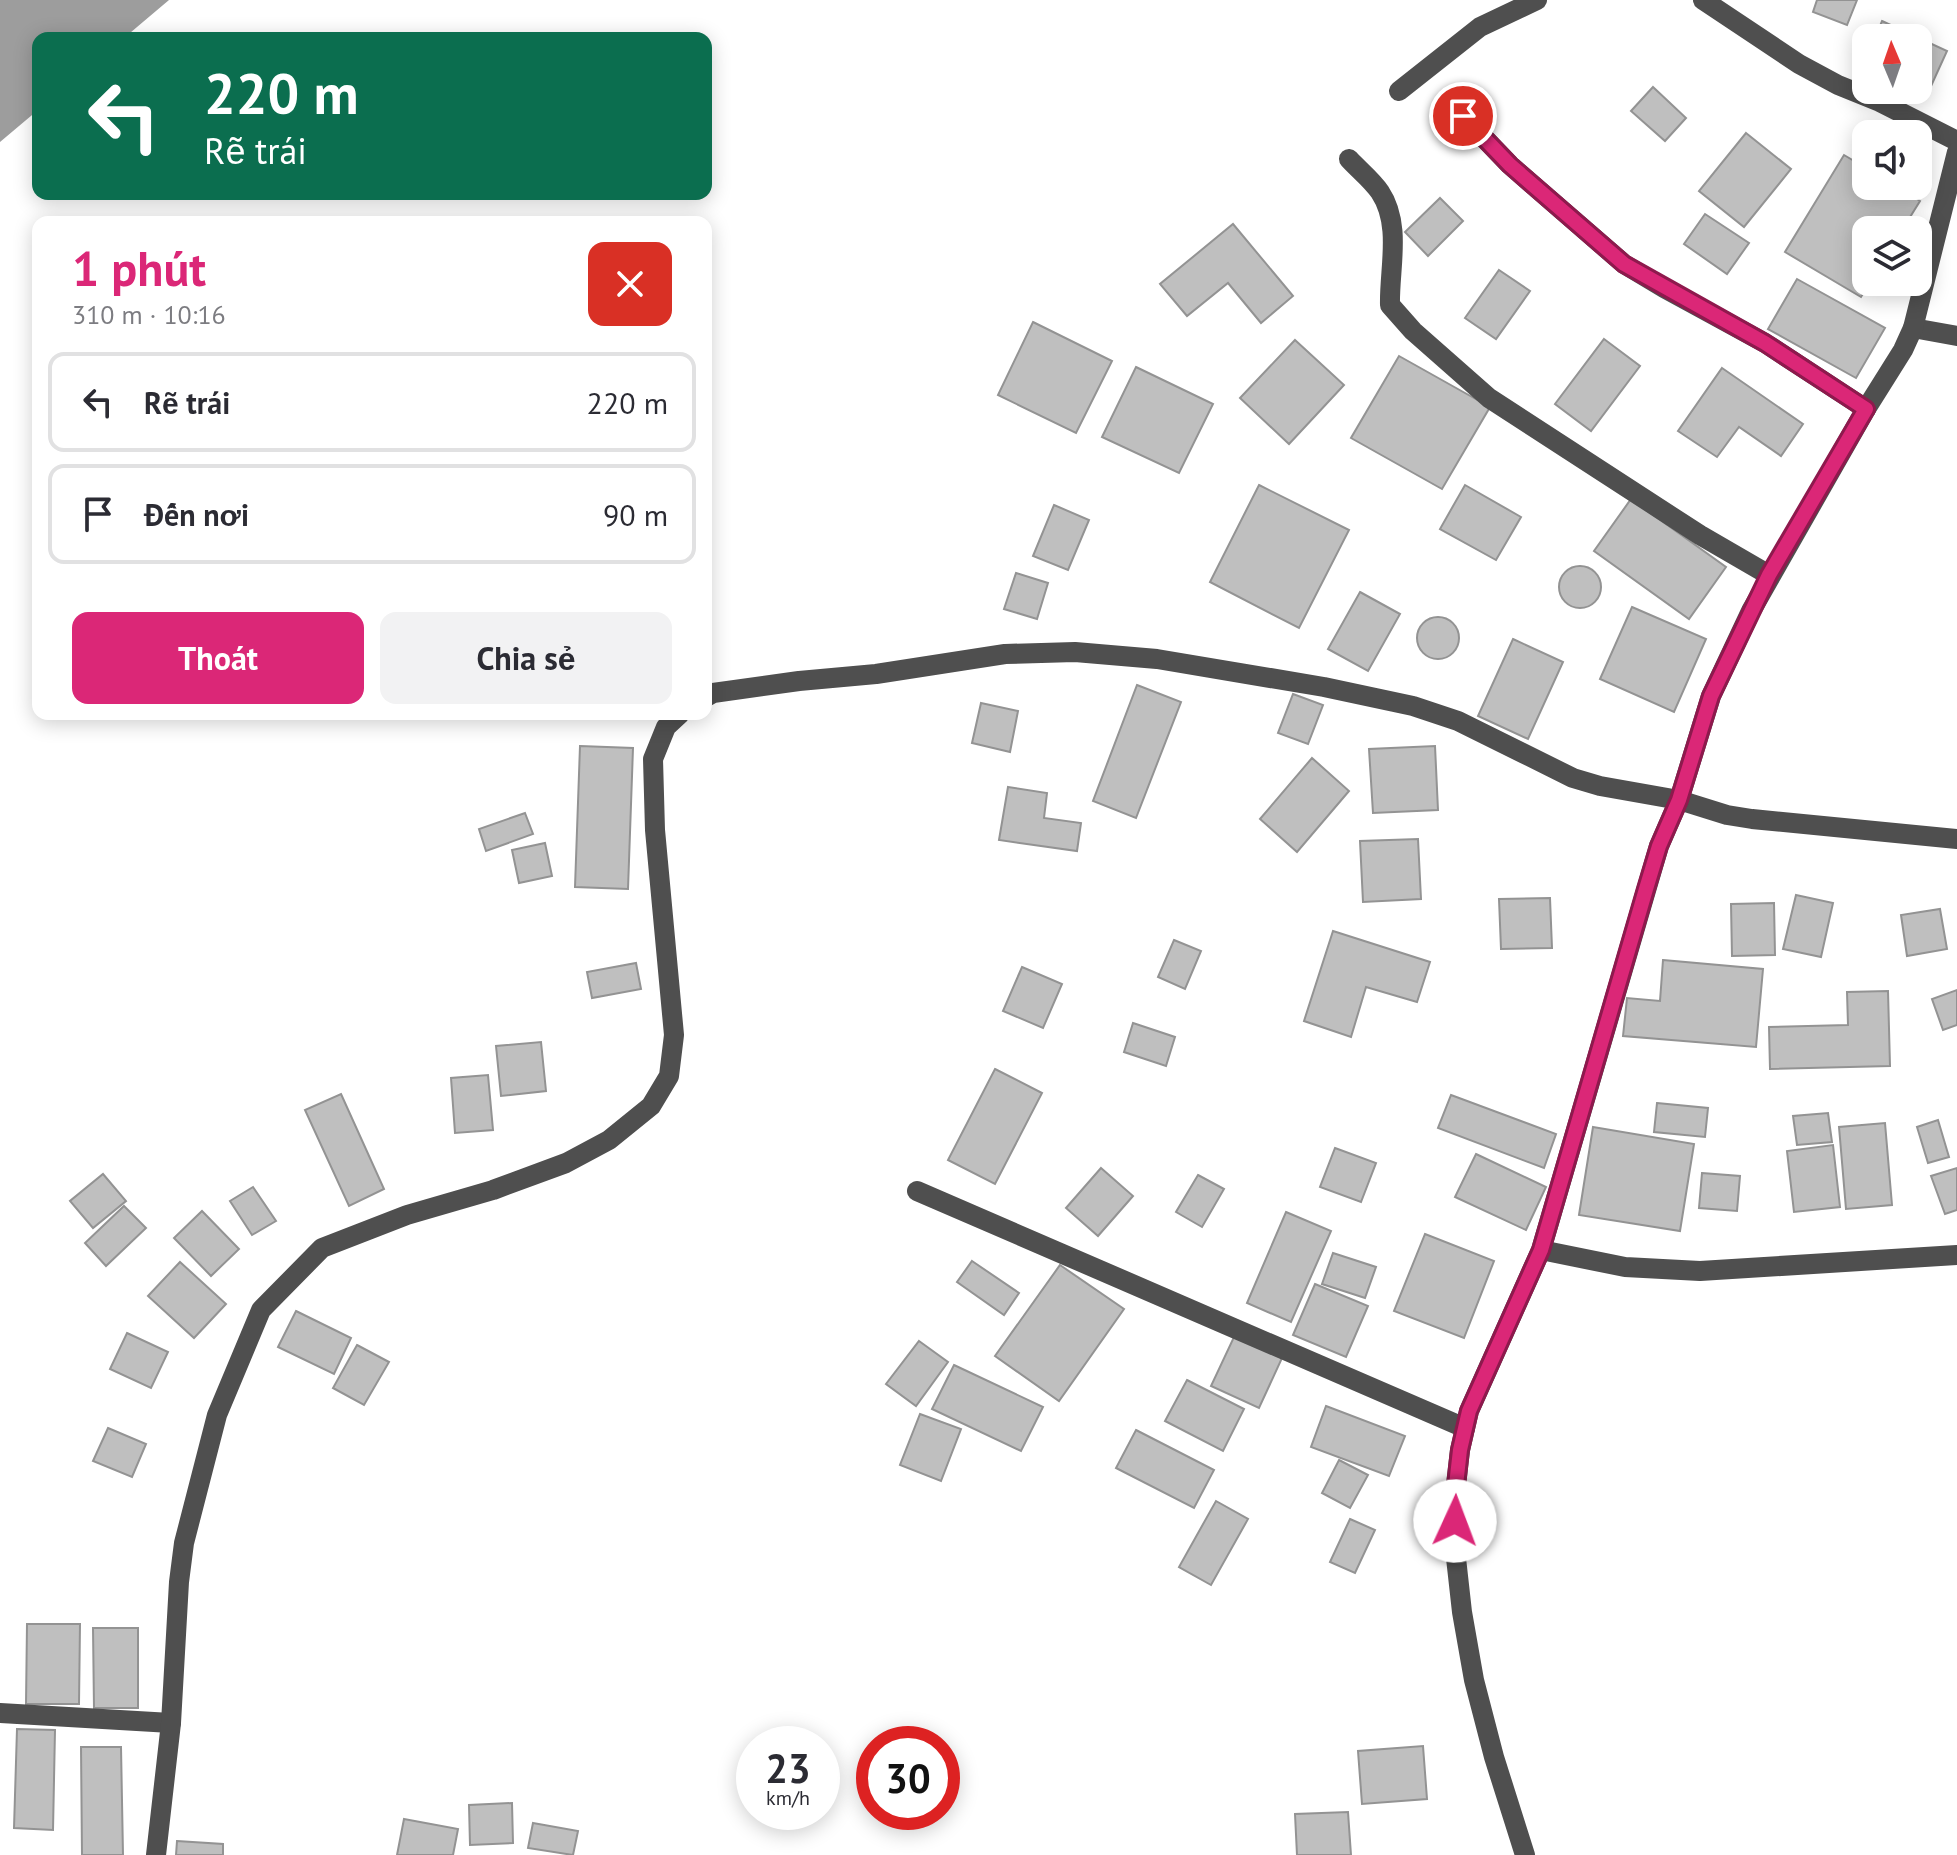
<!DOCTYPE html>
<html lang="vi">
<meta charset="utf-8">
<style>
:root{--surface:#fff;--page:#f2f2f3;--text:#2b2b33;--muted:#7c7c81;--line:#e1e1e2;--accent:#db2777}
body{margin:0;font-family:"PT Sans",sans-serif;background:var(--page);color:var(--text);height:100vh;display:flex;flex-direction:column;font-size:30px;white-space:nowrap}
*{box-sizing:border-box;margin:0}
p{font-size:26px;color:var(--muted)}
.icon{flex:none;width:44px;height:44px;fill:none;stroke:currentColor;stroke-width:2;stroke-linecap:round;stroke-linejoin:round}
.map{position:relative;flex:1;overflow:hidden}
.details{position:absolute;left:32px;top:216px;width:680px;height:504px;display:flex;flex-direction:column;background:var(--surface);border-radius:16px;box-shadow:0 4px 20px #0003}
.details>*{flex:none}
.hud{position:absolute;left:32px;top:32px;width:680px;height:168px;border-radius:16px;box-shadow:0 4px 20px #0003;background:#0b6e4f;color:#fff;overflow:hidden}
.needle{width:52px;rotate:358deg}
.controls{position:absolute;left:1852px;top:24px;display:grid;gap:16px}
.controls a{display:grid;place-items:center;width:80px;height:80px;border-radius:16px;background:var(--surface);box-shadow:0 4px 20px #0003;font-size:40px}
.speed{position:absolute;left:736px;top:1726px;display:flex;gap:16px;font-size:40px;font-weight:700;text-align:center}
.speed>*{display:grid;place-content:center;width:104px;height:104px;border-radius:50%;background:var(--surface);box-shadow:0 4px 20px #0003;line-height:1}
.speed small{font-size:20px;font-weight:400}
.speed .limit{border:12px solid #d22;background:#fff;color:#111}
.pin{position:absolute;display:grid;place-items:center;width:68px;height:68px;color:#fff;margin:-34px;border:4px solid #fff;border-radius:50%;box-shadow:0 2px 8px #0007}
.me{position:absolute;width:88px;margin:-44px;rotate:2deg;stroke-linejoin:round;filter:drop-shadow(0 0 6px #0008)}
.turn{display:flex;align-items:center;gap:28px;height:168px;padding:0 40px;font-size:36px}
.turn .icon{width:104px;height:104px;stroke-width:2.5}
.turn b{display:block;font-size:56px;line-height:68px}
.round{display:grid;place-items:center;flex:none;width:84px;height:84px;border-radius:16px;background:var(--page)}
.headline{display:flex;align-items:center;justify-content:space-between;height:136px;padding:0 40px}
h1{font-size:48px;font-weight:700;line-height:60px;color:var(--accent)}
.cta{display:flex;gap:16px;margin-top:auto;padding:16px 40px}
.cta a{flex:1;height:92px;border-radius:16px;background:var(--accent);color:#fff;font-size:32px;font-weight:700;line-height:92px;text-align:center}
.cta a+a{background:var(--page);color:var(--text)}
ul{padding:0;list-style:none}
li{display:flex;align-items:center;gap:24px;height:100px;margin:0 16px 12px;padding:0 24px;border:4px solid var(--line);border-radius:16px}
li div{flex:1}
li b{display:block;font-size:30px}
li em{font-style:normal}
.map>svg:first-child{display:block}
</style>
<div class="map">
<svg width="1957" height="1855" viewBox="0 0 1957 1855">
<rect width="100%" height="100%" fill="#fff"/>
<path fill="#9d9d9d" d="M0,0H169L124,38H38V110L0,142Z"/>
<g fill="#bfbfbf" stroke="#939393" stroke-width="2">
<path d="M1817,0H1857L1847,25L1813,12Z"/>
<path d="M1882,21L1947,51L1927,95L1916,90H1918V38H1875Z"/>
<path d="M1653,87L1686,118L1665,141L1631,111Z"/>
<path d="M1746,133L1791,169L1744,227L1699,191Z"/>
<path d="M1844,155L1866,168V186H1896L1920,201L1902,230H1866V282H1870L1861,297L1785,252Z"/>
<path d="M1440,198L1463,221L1428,256L1405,232Z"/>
<path d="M1705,214L1749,243L1727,274L1684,244Z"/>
<path d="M1233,224L1293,296L1261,323L1228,283L1187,316L1160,284Z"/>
<path d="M1499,270L1530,291L1496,339L1465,318Z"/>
<path d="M1797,279L1885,328L1856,378L1768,329Z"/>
<path d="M1033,322L1112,361L1076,433L998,395Z"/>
<path d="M1604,339L1640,366L1591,431L1555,404Z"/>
<path d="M1295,340L1344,385L1289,444L1240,398Z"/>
<path d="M1399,356L1490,407L1442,489L1351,438Z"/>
<path d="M1136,367L1213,404L1179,473L1102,437Z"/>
<path d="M1722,368L1803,424L1781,456L1739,427L1717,457L1678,431Z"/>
<path d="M1259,485L1349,530L1299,628L1210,582Z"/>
<path d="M1465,485L1521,517L1496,560L1440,529Z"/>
<path d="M1631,499L1726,567L1689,619L1594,551Z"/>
<path d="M1054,505L1089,520L1068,570L1033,556Z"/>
<circle cx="1580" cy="587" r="21"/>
<path d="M1016,573L1048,583L1037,619L1004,609Z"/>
<path d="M1360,592L1400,614L1368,671L1328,649Z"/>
<path d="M1632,607L1706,639L1674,712L1600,679Z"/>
<circle cx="1438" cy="638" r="21"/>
<path d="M1513,639L1563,662L1528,739L1478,716Z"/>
<path d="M1137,685L1181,702L1136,818L1093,801Z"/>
<path d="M1293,694L1323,705L1308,744L1278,733Z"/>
<path d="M981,703L1018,711L1010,752L972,743Z"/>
<path d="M580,746L633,748L628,889L575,887Z"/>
<path d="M1435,746L1438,810L1373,813L1369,749Z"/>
<path d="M1312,758L1349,791L1297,852L1260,819Z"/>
<path d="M1008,787L1047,793L1044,818L1081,823L1077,851L999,840Z"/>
<path d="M525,813L533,834L486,851L479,829Z"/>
<path d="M1418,839L1421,899L1363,902L1360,841Z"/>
<path d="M545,843L552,876L519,883L512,850Z"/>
<path d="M1796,895L1833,903L1821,957L1783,949Z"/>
<path d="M1550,898L1552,948L1501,949L1499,899Z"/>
<path d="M1774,903L1775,955L1732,956L1731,904Z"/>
<path d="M1940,909L1947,949L1907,956L1901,915Z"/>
<path d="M1333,931L1430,962L1417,1002L1366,987L1351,1037L1304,1021Z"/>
<path d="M1174,940L1201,951L1185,989L1158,977Z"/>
<path d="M1663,960L1763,969L1756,1047L1623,1036L1627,998L1660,1001Z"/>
<path d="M636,963L641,989L592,998L587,972Z"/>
<path d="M1022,967L1062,984L1043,1028L1003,1011Z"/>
<path d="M1957,990V1025L1943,1030L1932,999Z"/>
<path d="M1888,991L1890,1066L1770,1069L1769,1027L1848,1025L1847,992Z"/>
<path d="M1133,1023L1175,1037L1166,1066L1124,1052Z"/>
<path d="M541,1042L546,1091L501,1096L496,1046Z"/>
<path d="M995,1069L1042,1093L995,1184L948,1160Z"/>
<path d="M488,1075L493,1130L455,1133L451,1078Z"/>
<path d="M341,1094L384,1189L349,1206L305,1110Z"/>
<path d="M1451,1095L1556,1134L1544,1168L1438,1128Z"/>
<path d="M1657,1103L1708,1108L1705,1137L1654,1132Z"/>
<path d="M1828,1113L1832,1142L1797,1145L1793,1116Z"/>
<path d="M1938,1120L1949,1157L1928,1163L1917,1127Z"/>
<path d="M1885,1123L1892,1205L1846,1209L1839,1127Z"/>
<path d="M1593,1127L1694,1144L1680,1231L1579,1215Z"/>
<path d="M1833,1145L1840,1207L1794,1212L1787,1151Z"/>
<path d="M1335,1148L1376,1163L1361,1202L1320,1187Z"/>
<path d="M1476,1154L1546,1187L1526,1230L1455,1197Z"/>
<path d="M1101,1168L1133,1196L1098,1236L1066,1208Z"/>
<path d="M1957,1168V1210L1945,1214L1931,1176Z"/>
<path d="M1702,1173L1740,1176L1737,1211L1699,1208Z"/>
<path d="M103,1174L126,1201L93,1228L70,1201Z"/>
<path d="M1198,1175L1224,1189L1202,1227L1176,1212Z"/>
<path d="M253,1187L276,1221L252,1235L230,1201Z"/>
<path d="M124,1206L146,1228L106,1266L85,1243Z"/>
<path d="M202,1211L239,1249L211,1276L174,1238Z"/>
<path d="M1286,1212L1331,1231L1291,1322L1247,1303Z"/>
<path d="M1425,1234L1494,1261L1464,1338L1394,1311Z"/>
<path d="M1333,1253L1376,1267L1365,1298L1322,1284Z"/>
<path d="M972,1261L1019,1293L1004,1315L957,1282Z"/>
<path d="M180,1262L226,1304L194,1338L148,1296Z"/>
<path d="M1060,1265L1124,1309L1059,1401L995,1356Z"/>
<path d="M1315,1284L1368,1306L1346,1357L1293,1335Z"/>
<path d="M296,1311L351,1338L334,1374L278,1347Z"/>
<path d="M127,1333L168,1352L151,1388L110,1369Z"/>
<path d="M1234,1337L1282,1358L1259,1408L1211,1386Z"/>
<path d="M919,1341L948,1362L916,1406L886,1384Z"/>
<path d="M357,1345L389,1362L364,1405L333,1388Z"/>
<path d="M954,1365L1043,1407L1021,1451L932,1409Z"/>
<path d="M1187,1380L1244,1409L1223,1451L1165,1421Z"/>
<path d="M1326,1406L1405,1436L1389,1476L1311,1447Z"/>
<path d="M920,1414L961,1429L941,1481L900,1465Z"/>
<path d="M108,1428L146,1444L132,1477L93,1461Z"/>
<path d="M1136,1430L1214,1470L1194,1508L1116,1468Z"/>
<path d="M1339,1460L1368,1475L1350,1508L1322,1493Z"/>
<path d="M1216,1501L1248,1519L1211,1585L1179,1567Z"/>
<path d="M1350,1519L1375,1530L1355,1573L1330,1562Z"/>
<path d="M27,1624H80L79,1704H26Z"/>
<path d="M93,1628H138V1708H94Z"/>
<path d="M17,1729L55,1730L53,1830L14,1828Z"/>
<path d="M1423,1746L1427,1799L1362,1804L1358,1751Z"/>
<path d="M81,1747H121L123,1855H82Z"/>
<path d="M512,1803L513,1843L470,1845L469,1805Z"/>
<path d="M1348,1812L1351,1855H1297L1295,1814Z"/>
<path d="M404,1819L458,1829L453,1855H397Z"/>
<path d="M533,1823L578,1831L573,1855L528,1848Z"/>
<path d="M177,1841L223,1844V1855H176Z"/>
</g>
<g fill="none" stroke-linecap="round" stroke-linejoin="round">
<g stroke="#4f4f4f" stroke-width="20">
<path d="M1703,0L1799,64L1838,85L1880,102L1957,141"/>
<path d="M1399,91L1480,27L1537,0"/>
<path d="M1463,116L1510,165L1624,264L1664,288L1765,343L1866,409"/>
<path d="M1349,159C1358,169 1372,180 1380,192C1402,225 1389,269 1390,305L1413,331L1489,398L1700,535L1769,575"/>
<path d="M1913,328L1957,336"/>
<path d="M706,697L713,693L799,681L876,674L1005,654L1075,652L1157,659L1324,687L1413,706L1458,721L1573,778L1600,786L1679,800L1727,815L1752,819L1957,839"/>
<path d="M917,1191L1465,1428"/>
<path d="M1541,1250L1625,1267L1700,1271L1957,1255"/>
<path d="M0,1713L171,1723"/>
<path d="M156,1855L171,1723L179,1582L184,1543L217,1415L261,1310L322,1248L407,1215L493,1190L566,1163L609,1140L651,1106L669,1076L674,1035L655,830L653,759L666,727L680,714"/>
<path d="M1525,1855L1494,1757L1474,1680L1462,1612L1455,1549V1494L1460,1450L1469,1411L1541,1250L1659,846L1679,800L1711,696L1751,611L1866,409L1903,350L1913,328L1957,152"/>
</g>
</g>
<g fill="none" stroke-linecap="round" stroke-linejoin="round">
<defs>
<path id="route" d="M1455,1521V1494L1460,1450L1469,1411L1541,1250L1646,889L1659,846L1679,800L1711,696L1769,575L1866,409L1765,343L1624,264L1510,165L1463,116"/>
</defs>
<use href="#route" stroke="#8e194d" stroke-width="20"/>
<use href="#route" stroke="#db2777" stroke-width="14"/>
</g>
</svg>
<div class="controls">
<a><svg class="needle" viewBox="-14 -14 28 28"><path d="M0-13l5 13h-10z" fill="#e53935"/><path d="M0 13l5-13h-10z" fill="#7c7c81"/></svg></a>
<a><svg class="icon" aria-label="sound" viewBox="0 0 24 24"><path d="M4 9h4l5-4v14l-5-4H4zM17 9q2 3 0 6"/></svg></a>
<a><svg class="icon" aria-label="layers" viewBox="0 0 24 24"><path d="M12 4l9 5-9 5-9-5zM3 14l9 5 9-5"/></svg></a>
</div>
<div class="speed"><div>23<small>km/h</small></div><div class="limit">30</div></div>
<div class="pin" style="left:1463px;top:116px;background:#d93025"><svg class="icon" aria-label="arrive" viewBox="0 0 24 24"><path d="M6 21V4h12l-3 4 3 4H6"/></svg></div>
<svg class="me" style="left:1455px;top:1521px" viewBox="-20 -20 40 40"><circle r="19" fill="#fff"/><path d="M0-13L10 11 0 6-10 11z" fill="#db2777"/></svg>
<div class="hud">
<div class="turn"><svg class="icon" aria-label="left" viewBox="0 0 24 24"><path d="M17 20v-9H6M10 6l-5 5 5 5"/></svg><div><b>220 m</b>Rẽ trái</div></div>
</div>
<section class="details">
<div class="headline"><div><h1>1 phút</h1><p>310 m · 10:16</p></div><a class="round" style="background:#d93025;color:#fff"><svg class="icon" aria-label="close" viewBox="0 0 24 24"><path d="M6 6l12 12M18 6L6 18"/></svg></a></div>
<ul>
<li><svg class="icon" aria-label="left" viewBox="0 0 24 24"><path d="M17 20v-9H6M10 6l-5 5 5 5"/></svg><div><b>Rẽ trái</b></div><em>220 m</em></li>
<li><svg class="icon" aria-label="arrive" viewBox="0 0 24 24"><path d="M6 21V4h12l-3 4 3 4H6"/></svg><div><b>Đến nơi</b></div><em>90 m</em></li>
</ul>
<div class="cta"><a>Thoát</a><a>Chia sẻ</a></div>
</section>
</div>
